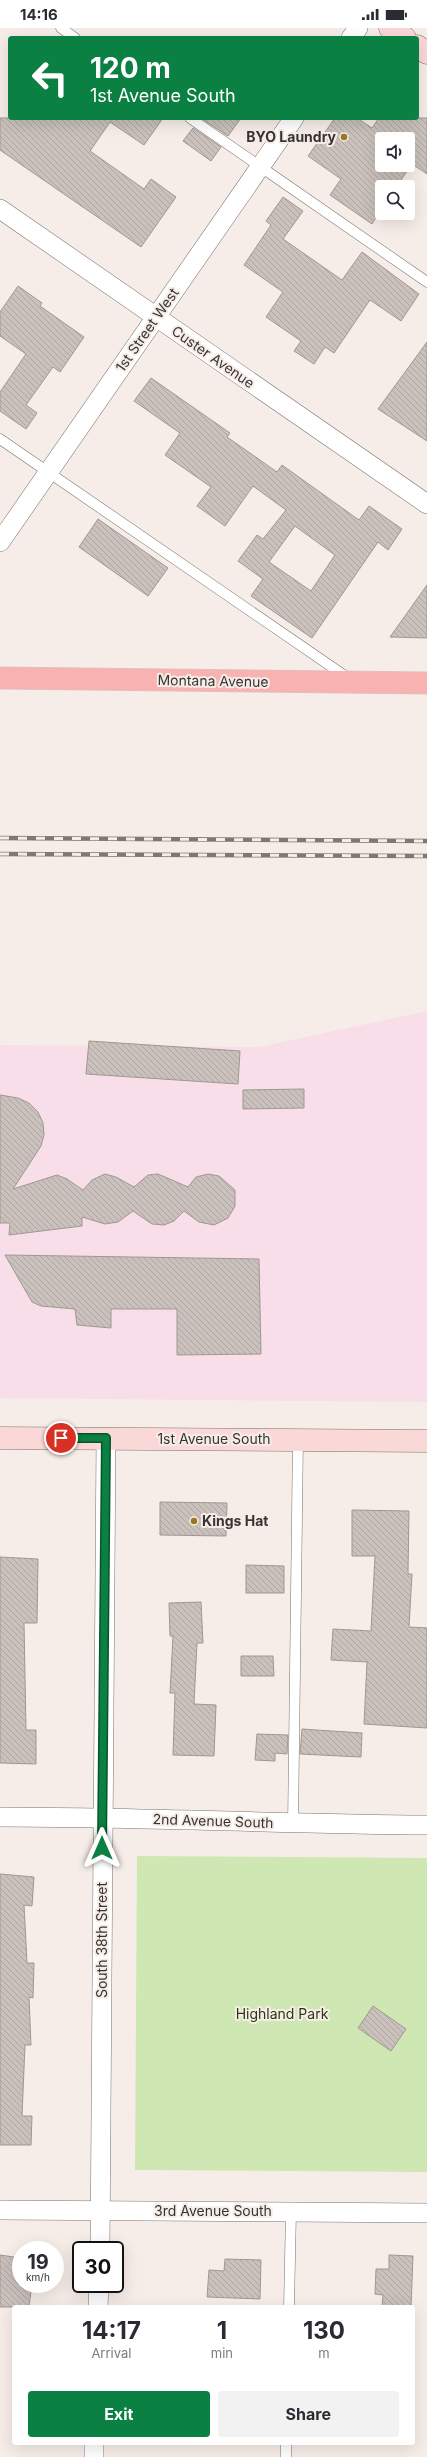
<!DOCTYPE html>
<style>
:root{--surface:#fff;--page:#f2f2f3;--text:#2b2b33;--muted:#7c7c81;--accent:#0b8043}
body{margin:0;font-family:Inter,sans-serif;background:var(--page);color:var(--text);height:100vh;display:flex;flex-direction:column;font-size:15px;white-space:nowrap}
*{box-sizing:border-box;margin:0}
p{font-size:13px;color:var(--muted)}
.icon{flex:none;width:22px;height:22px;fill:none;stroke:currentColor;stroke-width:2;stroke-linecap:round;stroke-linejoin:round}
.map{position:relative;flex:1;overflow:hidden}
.panel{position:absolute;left:12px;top:2277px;width:403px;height:140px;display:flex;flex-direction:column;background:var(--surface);border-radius:4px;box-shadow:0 4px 16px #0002}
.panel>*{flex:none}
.top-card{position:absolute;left:8px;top:8px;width:411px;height:84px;border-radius:4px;box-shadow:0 4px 16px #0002;background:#0b8043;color:#fff;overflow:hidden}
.fabs{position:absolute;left:375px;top:104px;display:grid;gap:8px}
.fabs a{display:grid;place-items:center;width:40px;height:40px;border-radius:4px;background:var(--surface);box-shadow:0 4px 16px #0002;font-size:20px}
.speed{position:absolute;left:12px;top:2213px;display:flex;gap:8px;font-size:20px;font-weight:700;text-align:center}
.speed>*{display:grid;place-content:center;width:52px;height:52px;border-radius:50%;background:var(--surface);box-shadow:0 4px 16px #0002;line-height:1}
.speed small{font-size:10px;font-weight:400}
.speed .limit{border:2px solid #111;border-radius:6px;background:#fff;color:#111}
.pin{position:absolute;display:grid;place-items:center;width:34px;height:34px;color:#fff;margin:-17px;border:2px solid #fff;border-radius:50%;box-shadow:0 1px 4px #0007}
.me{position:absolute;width:44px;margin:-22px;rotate:0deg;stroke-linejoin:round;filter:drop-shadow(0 0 3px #0008)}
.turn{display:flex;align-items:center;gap:14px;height:84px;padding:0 16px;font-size:18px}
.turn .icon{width:52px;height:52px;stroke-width:2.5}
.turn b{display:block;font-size:28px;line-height:34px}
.eta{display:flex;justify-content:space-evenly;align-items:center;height:68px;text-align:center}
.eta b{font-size:24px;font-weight:700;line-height:28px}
.action{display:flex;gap:8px;margin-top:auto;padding:8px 16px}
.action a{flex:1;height:46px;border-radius:4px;background:var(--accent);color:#fff;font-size:16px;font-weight:700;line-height:46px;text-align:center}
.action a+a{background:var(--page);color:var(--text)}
.status{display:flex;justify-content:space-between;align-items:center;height:28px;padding:0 20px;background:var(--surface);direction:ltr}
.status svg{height:11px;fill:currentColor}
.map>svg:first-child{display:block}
</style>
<div class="status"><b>14:16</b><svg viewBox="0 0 49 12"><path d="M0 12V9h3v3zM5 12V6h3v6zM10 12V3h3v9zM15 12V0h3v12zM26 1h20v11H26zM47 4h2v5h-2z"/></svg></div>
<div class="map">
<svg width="427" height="2429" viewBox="0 0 427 2429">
<defs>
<pattern id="building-back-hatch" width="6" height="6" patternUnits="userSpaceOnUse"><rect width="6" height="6" fill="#cac1bc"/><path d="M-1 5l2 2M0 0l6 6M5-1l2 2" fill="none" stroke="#aea6a2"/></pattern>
</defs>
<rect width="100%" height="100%" fill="#f7ede8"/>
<path fill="#f7dee8" d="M427,983V1374L0,1370V1017L259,1019Z"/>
<path fill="#cfe7b3" d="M137,1828L427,1830V2144L135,2142Z"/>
<g fill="url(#building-back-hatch)" stroke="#a09792" fill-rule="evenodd">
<path d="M0,90H163L144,117L110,94L90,123L144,161L151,151L176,169L141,219L0,122Z"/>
<path d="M201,90H241L228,108Z"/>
<path d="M335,90H357L372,100L379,90H427V146L412,136L396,159H382V180L372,196L330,167L341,151L308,128ZM382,111H408V137H382Z"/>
<path d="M193,100L221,119L211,133L183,113Z"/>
<path d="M283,169L303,183L283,211L342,252L362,224L419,266L401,293L370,272L334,325L325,319L314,336L294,323L301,313L266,289L283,264L244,237L271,197L266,193Z"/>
<path d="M18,258L42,275L40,278L84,309L60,344L53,339L26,377L37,385L26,401L0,383V364L26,326L0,308V284Z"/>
<path d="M427,314V413L378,381Z"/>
<path d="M151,350L230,405L227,409L277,444L282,437L359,492L369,478L402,501L388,522L378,514L312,610L251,568L263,551L238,533L257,507L263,511L286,482L253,458L225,498L197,478L211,459L165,427L180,405L134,373ZM295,498L335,527L311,563L269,534Z"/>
<path d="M98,491L168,540L148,568L79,519Z"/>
<path d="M427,557V610L390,609Z"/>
<path d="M89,1013L240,1023L238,1056L86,1046Z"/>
<path d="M304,1061V1080L243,1081V1062Z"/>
<path d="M0,1067L18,1070L29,1075L38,1084L43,1095L44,1107L41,1118L13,1161L57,1147L67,1151L83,1162L92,1152L105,1146L116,1149L134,1159L148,1147L158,1146L188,1159L196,1149L208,1146L219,1148L235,1162V1178L228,1190L214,1197L199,1194L184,1183L174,1193L164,1197L152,1196L133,1183L118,1194L105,1196L82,1189V1198L9,1207L10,1195H0Z"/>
<path d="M5,1227L259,1231L261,1326L177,1327V1281H111V1300L77,1297L75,1281L41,1278L32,1274Z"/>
<path d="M160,1474L227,1475L226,1508L160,1507Z"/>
<path d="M352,1482L409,1483L408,1546H412L409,1599L427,1600V1700L364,1696L367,1634L331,1632L333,1601L371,1603L375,1528H352Z"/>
<path d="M0,1529L38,1531L37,1595H24L26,1702H36V1736L0,1735Z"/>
<path d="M246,1537L284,1538V1565H246Z"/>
<path d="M201,1574L203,1615H197L194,1676L216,1677L214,1728L173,1727L175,1665H170L173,1608H170L169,1575Z"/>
<path d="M241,1628H273L274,1648H241Z"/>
<path d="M302,1701L362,1705L361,1729L300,1726Z"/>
<path d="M257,1706L288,1707L287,1726L275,1725V1733L255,1732Z"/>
<path d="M0,1846L34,1849L32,1878L24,1877L27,1935H34L33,1970L29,1969L31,2017H25L22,2088H32L31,2117H0Z"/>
<path d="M373,1978L406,2001L391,2023L358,2000Z"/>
<path d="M0,2227L21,2230V2256H32L29,2279H0Z"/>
<path d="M389,2227L413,2228L411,2279H382L383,2267L375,2266L376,2241H389Z"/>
<path d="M225,2231L261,2232L260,2271L207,2269L209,2242L224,2243Z"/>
</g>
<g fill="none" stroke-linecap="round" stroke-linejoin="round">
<defs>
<g id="lane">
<path d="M61,0L75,10"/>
<path d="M190,90L427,254"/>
<path d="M0,411L348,650"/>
<path d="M293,1796L298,1411"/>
<path d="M289,2279L291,2184"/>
<path d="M286,2429V2415"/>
</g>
<g id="street">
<path d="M351,10L358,0"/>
<path d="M0,181L427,476"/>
<path d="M0,514L294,90"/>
<path d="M0,1789C142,1789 285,1796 427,1797"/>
<path d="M0,2182L427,2185"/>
<path d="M100,2222L106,1410"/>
<path d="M98,2279L99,2256"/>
<path d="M94,2429V2415"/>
</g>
<g id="secondary">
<path d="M390,0L405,10"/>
<path d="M417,18L427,25"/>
<path d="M0,1410L427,1413"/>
</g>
<path id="primary" d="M0,650L427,655"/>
</defs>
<use href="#lane" stroke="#7a726d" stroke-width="11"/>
<use href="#street" stroke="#7a726d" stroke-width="20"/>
<use href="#secondary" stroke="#7a726d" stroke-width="23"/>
<use href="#primary" stroke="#cfcece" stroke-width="23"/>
<use href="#lane" stroke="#fff" stroke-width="10"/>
<use href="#street" stroke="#fff" stroke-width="19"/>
<use href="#secondary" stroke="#fbd8d8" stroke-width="22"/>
<use href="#primary" stroke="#f7b2b1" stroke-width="22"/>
<defs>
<g id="rail">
<path d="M0,810L427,813"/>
<path d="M0,826L427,828"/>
</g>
</defs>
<use href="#rail" stroke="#7e7875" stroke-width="4.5"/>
<use href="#rail" stroke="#f7ede8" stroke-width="3" stroke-dasharray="9" stroke-linecap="butt"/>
</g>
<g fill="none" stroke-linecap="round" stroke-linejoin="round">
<defs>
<path id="route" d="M61,1410H106L102,1820"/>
</defs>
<use href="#route" stroke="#07532c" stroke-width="10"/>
<use href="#route" stroke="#0b8043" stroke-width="7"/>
</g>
<g fill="#9c7622" stroke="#f7ede8" stroke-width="1.5">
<circle cx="344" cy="109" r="4"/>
<circle cx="194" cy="1493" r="4"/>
</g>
<g text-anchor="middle" stroke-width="4" stroke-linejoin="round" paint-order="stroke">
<g font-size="14" font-weight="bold" fill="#383432" stroke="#f7ede8" text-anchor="end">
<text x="336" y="114">BYO Laundry</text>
<text x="202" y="1498" text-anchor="start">Kings Hat</text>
</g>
<g font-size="14" fill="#383432" stroke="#f7ede8">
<text transform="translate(147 302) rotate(-55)" y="5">1st Street West</text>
<text transform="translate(213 329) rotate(35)" y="5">Custer Avenue</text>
<text transform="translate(213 653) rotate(1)" y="5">Montana Avenue</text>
<text x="214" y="1416">1st Avenue South</text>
<text transform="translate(213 1793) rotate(2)" y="5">2nd Avenue South</text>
<text transform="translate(102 1912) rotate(-90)" y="5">South 38th Street</text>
<text x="213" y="2188">3rd Avenue South</text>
</g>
<g font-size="14" fill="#29390f" stroke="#f7ede8">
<text x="282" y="1991">Highland Park</text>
</g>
</g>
</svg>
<div class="fabs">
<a><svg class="icon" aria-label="sound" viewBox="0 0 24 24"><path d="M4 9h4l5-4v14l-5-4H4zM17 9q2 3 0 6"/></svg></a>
<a><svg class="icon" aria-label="search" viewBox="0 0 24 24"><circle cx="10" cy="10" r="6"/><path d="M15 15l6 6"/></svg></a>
</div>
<div class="speed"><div>19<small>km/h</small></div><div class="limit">30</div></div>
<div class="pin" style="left:61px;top:1410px;background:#d93025"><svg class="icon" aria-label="arrive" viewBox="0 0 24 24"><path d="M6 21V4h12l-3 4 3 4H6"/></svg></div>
<svg class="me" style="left:102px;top:1820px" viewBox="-20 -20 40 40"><path d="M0-17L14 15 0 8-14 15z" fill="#0b8043" stroke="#fff" stroke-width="4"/></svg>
<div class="top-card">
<div class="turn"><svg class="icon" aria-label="left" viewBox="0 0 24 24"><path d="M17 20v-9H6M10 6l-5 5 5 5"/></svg><div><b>120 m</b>1st Avenue South</div></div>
</div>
<section class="panel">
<div class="eta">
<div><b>14:17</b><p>Arrival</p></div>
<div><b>1</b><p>min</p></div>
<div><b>130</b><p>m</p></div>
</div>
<div class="action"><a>Exit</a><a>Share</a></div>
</section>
</div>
